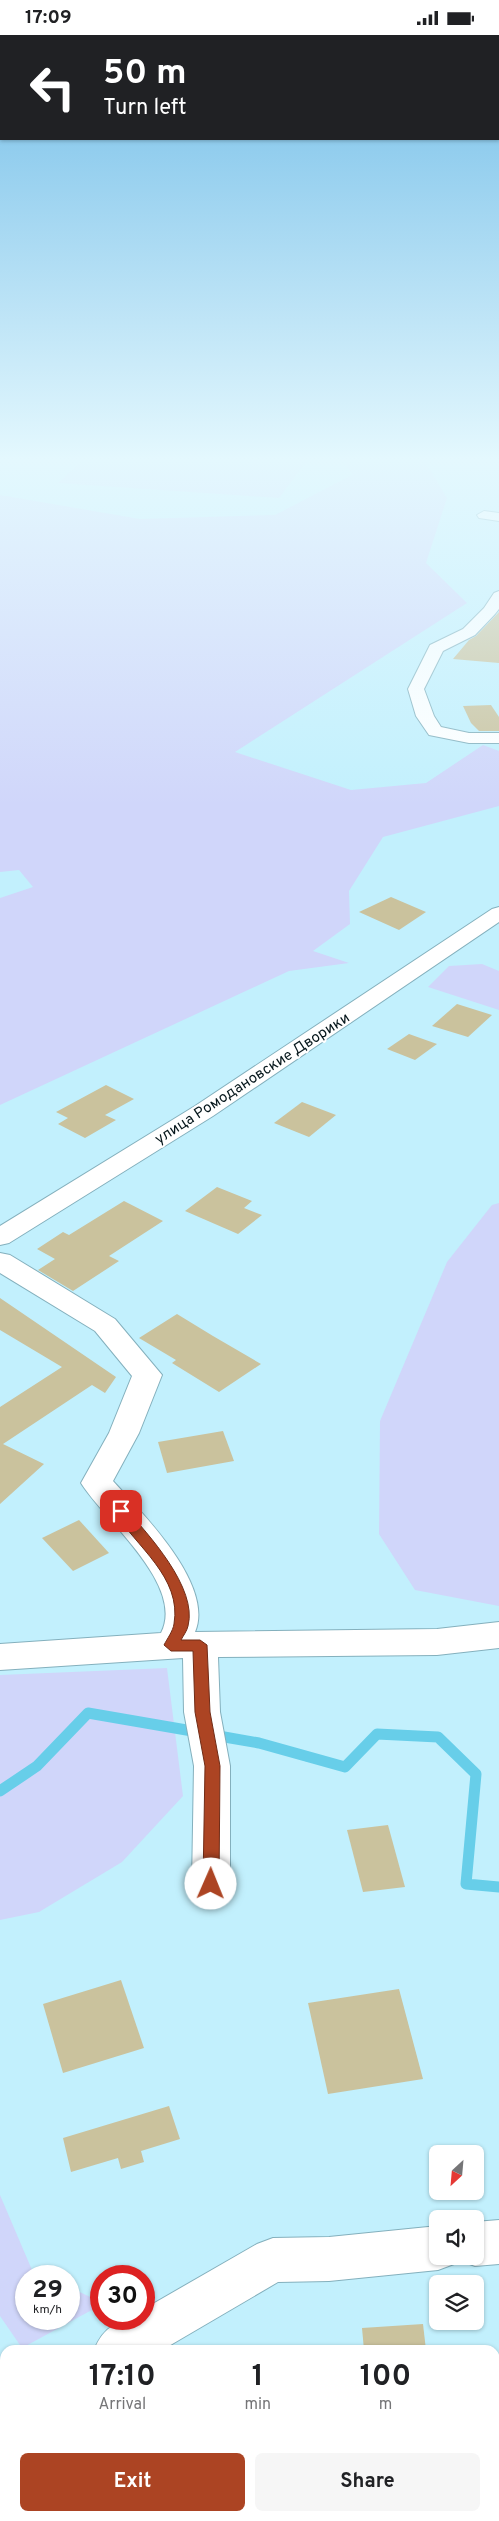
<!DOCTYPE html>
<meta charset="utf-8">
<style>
:root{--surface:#fff;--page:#f6f6f6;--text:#202124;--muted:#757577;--accent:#ac4423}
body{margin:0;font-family:Overpass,sans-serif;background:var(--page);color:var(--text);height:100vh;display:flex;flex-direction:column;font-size:19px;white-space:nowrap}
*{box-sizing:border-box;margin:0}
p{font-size:16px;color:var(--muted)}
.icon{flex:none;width:28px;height:28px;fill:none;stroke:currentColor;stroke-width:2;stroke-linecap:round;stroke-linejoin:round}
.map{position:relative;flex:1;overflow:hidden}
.sheet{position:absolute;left:0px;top:2310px;width:500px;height:176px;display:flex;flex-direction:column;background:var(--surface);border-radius:15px 15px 0 0;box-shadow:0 1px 4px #0004}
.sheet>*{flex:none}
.top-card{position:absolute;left:0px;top:0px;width:500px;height:105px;box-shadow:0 1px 4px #0004;background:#202124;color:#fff;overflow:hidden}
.needle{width:32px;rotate:206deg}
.buttons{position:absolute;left:429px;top:2110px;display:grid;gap:10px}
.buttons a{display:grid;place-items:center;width:55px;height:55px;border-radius:8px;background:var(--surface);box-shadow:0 1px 4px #0004;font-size:25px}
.speed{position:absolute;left:15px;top:2230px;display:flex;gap:10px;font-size:25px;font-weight:700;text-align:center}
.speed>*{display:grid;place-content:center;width:65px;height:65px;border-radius:50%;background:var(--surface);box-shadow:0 1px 4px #0004;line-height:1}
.speed small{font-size:12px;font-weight:400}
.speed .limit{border:8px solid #d22;background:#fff;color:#111}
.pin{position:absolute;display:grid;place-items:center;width:42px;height:42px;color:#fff;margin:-21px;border-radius:10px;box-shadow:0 2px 8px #0006}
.me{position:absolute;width:55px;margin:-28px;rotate:1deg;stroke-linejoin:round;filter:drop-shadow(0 0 4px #0008)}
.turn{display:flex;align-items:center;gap:18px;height:105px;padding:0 20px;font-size:22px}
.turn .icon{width:65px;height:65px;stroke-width:2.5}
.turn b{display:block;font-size:35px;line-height:42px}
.eta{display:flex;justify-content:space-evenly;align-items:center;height:85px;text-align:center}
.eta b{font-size:30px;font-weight:700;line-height:35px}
.action{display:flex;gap:10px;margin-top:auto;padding:10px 20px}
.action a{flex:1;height:58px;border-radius:8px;background:var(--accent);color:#fff;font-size:20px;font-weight:700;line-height:58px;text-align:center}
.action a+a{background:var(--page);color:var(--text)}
.status{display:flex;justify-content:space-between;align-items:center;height:35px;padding:0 25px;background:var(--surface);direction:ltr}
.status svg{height:14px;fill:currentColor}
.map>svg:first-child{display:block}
</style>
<div class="status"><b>17:09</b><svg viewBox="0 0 49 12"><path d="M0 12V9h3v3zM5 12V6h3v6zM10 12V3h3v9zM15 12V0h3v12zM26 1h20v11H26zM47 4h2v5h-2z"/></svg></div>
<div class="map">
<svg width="499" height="2486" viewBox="0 0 499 2486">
<rect width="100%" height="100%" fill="#c2f0fd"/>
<g fill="#d0d6fa">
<path d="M85,423H309L279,463L58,448Z"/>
<path d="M342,423H423L447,463L426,528L467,568L235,717L351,755L426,748L483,710L499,716V771L383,802L349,856L350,889L313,916L349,928L289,936L0,1070V863L33,852L19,835L0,837V460L140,484L275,480L352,440Z"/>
<path d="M482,929L499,936V975L428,952L449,931Z"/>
<path d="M499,1168V1571L415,1555L379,1499L380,1386L447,1227L492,1170Z"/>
<path d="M167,1633L183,1761L122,1827L39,1877L0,1885V1640Z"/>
<path d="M0,2160L32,2235L45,2241H26V2284H69V2252L101,2267V2270L22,2313L0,2281Z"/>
</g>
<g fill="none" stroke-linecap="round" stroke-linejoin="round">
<g stroke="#67cee9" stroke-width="11">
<path d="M213,1700L259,1708L345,1732L377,1699L438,1702L476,1739L466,1849L499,1852"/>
<path d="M0,1756L37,1731L88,1678L198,1697"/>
</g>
</g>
<g fill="#cac29d">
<path d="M499,577V628L453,624L469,605L476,601Z"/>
<path d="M491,670L499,682V696H479L471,688L463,671Z"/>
<path d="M391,862L426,877L399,895L359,877Z"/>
<path d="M457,969L492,980L468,1002L432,991Z"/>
<path d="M409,999L437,1009L415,1025L387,1014Z"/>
<path d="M106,1050L134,1064L105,1080L116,1085L85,1103L58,1089L68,1083L56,1077Z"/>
<path d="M302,1067L336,1080L309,1102L274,1088Z"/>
<path d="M217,1152L252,1166L244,1173L262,1180L238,1199L185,1176Z"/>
<path d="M124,1166L163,1186L109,1221L119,1226L73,1256L38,1235L55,1224L37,1214L63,1197L69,1200Z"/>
<path d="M0,1263L116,1342L105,1358L92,1350L3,1409L44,1429L0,1469V1372L62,1332L0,1295Z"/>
<path d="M177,1279L213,1301L261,1329L219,1357L172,1328L176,1325L139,1303Z"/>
<path d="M223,1396L234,1426L167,1438L158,1407Z"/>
<path d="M79,1485L109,1518L73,1536L42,1503Z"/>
<path d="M388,1790L405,1852L363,1857L347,1795Z"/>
<path d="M121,1945L144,2013L63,2038L43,1969Z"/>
<path d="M399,1954L423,2044L328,2059L308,1968Z"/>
<path d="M169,2071L180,2104L141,2116L144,2127L121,2134L118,2123L71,2137L63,2103Z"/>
<path d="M423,2289L426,2315H364L362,2293Z"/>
</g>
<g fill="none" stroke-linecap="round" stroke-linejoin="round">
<defs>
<g id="minor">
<path d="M484,476L499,478V486L479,483L477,480Z"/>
<path d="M499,556V574L495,579L475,600L443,616L424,654L434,681L441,692L469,698H499V708H469L429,700L416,681L408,654L430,610L463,594L484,573L494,558Z"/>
<path d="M499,872V887L213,1081L9,1208L0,1210V1191L195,1071L492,874Z"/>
<path d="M0,1218L10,1220L115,1284L162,1340L139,1398L113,1446C142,1478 215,1550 195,1597L437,1594L499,1587V1613L437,1620L218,1622L220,1677L230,1731V1849L225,1860L211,1865L197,1860L192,1849L194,1731L184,1677L183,1623L0,1635V1609L161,1598C186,1550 103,1484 81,1448L109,1398L132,1341L95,1296L0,1238Z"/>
<path d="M499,2185V2229L475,2231L459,2225L458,2221H475V2187Z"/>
<path d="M438,2191V2221H457L454,2229L438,2235L329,2246L278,2247L162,2315H94C104,2291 118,2284 144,2284V2274L257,2209L273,2203L329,2202Z"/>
<path d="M0,2338L5,2340V2394L0,2392Z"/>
<path d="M39,2481H90L92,2486H41Z"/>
</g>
</defs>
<use href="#minor" stroke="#84b0bd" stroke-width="2"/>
<use href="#minor" fill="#fff" fill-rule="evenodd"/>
</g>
<linearGradient id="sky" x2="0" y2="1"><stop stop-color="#74bee8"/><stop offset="0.55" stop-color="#e4f8fe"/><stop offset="1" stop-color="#e4f8fe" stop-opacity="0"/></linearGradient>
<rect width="499" height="771" fill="url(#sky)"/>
<path fill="#ac4423" stroke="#702c17" d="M121,1472L125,1473C148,1499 198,1553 188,1591C187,1596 183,1601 181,1605H200L207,1610L210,1677L220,1731L219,1849L216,1854L211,1856L205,1854L203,1849L205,1731L195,1677L193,1616H171L164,1610C167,1604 173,1596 174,1589C182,1542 136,1512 114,1476Z"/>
<g text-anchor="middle" stroke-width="4" stroke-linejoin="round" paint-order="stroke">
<g font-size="15" fill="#05161b" stroke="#fff">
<text transform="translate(252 1043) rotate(-33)" y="5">улица Ромодановские Дворики</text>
</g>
</g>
</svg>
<div class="buttons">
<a><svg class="needle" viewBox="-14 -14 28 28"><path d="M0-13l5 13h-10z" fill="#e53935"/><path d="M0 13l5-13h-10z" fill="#757577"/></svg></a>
<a><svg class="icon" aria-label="sound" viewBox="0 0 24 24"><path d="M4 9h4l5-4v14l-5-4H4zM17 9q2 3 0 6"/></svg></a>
<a><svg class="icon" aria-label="layers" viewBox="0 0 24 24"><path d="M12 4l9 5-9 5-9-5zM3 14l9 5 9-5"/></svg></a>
</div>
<div class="speed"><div>29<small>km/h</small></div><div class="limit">30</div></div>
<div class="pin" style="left:121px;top:1476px;background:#d93025"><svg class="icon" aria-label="arrive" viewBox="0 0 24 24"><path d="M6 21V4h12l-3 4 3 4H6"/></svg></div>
<svg class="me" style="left:211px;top:1849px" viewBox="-20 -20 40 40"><circle r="19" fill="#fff"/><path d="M0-13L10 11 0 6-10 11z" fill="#ac4423"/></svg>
<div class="top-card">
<div class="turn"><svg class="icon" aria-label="left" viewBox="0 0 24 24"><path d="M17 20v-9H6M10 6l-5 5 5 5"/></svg><div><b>50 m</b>Turn left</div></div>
</div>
<section class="sheet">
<div class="eta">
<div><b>17:10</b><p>Arrival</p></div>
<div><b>1</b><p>min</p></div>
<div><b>100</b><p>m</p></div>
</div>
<div class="action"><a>Exit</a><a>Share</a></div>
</section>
</div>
